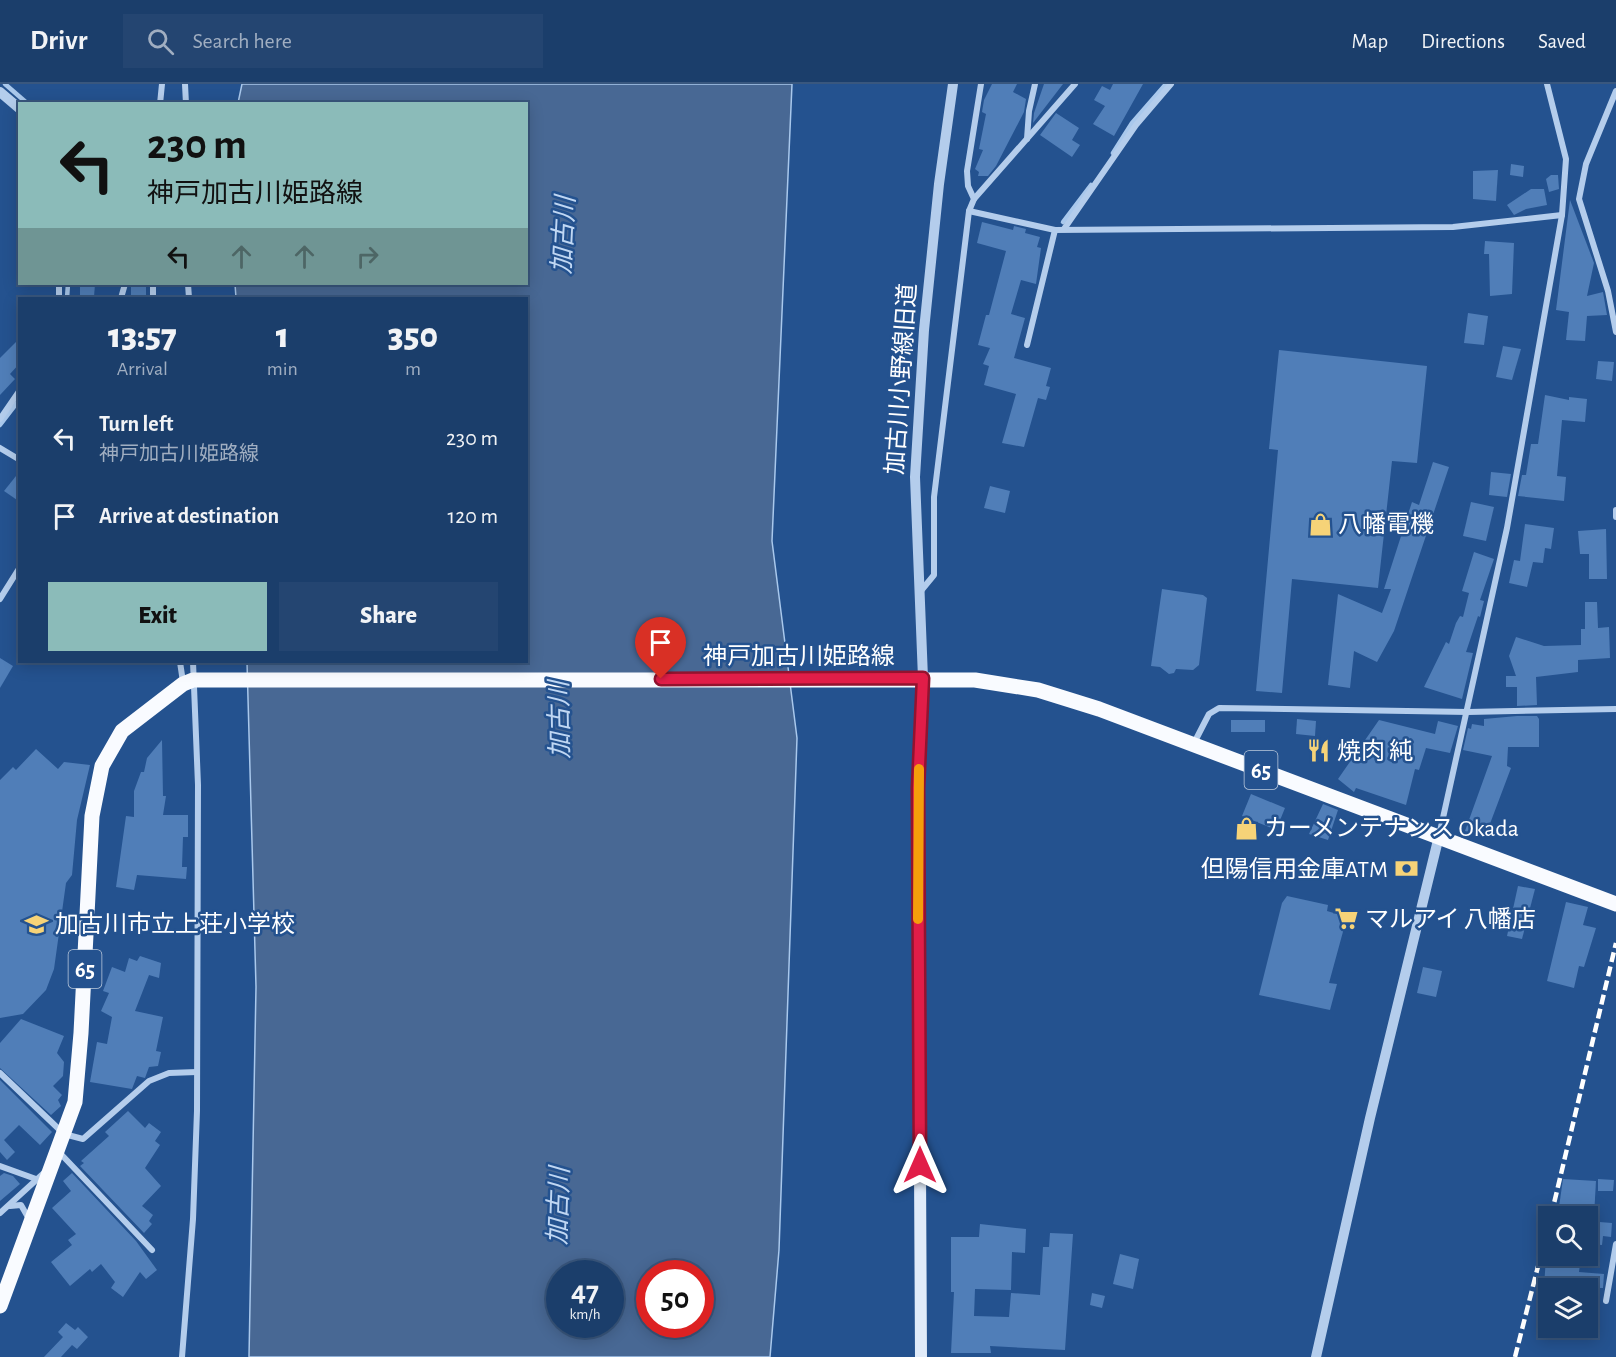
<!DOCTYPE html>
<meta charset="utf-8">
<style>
:root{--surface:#1b3e6b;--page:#244571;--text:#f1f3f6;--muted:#a0aec1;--line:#39577e;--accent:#8bbbb9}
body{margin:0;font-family:"Alegreya Sans","Noto Sans JP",sans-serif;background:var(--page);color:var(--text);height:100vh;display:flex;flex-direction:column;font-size:22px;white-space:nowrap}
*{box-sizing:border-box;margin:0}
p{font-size:20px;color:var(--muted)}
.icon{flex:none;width:33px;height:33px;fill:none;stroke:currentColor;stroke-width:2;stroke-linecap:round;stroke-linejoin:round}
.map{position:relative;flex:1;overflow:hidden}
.sheet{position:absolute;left:18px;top:213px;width:510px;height:366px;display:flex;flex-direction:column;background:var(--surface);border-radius:0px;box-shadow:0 3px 15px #0003,0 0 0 2px var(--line)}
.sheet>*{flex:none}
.banner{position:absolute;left:18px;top:18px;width:510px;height:183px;border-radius:0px;box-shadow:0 3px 15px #0003,0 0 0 2px var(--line);background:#8bbbb9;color:#111;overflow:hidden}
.fabs{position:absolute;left:1538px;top:1122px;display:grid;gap:12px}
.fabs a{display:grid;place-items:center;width:60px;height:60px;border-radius:0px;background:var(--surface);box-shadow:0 3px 15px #0003,0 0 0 2px var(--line);font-size:30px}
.speed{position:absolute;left:546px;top:1176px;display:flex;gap:12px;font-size:30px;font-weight:700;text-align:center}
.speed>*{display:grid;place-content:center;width:78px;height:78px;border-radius:50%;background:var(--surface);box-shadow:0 3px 15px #0003,0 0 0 2px var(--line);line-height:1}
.speed small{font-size:15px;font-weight:400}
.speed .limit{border:9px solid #d22;background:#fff;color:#111}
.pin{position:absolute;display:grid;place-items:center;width:51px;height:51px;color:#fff;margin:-62px -26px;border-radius:50% 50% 50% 0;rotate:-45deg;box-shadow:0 0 6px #0007}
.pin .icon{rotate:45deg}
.me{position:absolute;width:66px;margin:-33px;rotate:0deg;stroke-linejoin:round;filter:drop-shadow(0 0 4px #0008)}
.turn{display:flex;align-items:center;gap:21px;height:126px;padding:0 30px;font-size:27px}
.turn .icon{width:78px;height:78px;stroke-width:2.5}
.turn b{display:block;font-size:42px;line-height:51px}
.lanes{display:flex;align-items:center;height:57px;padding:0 30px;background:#0003;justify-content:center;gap:30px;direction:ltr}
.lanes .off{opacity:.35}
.eta{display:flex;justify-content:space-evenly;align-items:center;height:102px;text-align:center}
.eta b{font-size:36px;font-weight:800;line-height:42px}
.button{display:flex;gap:12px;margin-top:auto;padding:12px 30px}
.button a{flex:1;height:69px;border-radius:0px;background:var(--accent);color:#111;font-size:24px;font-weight:800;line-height:69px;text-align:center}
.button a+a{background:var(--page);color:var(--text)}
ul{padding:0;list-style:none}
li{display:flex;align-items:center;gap:18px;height:78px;padding:0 30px}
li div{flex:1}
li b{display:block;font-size:22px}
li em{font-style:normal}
header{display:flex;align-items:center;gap:36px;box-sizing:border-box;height:84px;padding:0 30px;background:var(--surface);border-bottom:2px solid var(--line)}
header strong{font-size:28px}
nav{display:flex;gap:33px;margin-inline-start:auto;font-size:21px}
.search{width:420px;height:54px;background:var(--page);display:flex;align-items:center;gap:15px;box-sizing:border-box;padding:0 21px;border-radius:0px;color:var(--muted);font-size:22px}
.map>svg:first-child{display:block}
</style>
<header>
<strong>Drivr</strong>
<div class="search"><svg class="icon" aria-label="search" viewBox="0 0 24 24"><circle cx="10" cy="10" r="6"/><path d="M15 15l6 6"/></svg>Search here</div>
<nav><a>Map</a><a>Directions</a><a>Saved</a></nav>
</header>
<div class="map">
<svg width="1616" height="1273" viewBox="0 0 1616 1273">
<rect width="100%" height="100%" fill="#24528f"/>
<path fill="#486894" stroke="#a9c8ec" stroke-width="1.5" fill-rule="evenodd" d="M242,0H792L772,457L797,654L779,1166L770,1273H249L256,903L247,578H526V214H236L235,200H526V20L238,19ZM560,1190H610V1240H560ZM650,1190H700V1240H650Z"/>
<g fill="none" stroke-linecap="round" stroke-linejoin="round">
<g stroke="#a9c8ec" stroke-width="4.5">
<path d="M5,0L28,20"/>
<path d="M1113,69L1132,39L1166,0"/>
<path d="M1063,138L1091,101"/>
<path d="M67,214L68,200"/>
<path d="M0,341L20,315"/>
</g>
</g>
<g fill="#507eb8">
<path d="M992,0H1017L1013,8L1026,15L1024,28L996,82L988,92H978L979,88L975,85L983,66L979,65L986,30L982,28L984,16Z"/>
<path d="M1044,0H1063L1033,39L1034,29Z"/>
<path d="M1113,0H1143L1114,52L1093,40L1105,22L1094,16L1102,2L1110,6Z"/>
<path d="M1056,29L1079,44L1072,56L1080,61L1072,73L1040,51Z"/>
<path d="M1511,80L1524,82L1523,93L1510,91Z"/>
<path d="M1498,86L1496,117L1473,115V87Z"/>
<path d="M1551,91H1558L1559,105L1549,108L1546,95Z"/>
<path d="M1531,105H1544L1547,121L1526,125L1514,131L1507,121Z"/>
<path d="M1570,116L1594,179L1587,212L1603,208L1607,231L1587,232L1585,257L1566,256L1569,228L1556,226Z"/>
<path d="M982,138L1013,146L1014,142L1026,145L1025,149L1040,153L1037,163L1041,164L1036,200L1021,196L1011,230L1025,234L1014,274L1051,284L1046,302L1050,303L1046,316L1038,314L1024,363L1002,359L1016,310L984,301L989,282L983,280L990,264L978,261L986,231H989L1006,167L977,159Z"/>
<path d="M1485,157L1514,159L1512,210L1490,212L1489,170H1484Z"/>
<path d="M80,200H95L94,213L80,212Z"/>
<rect x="131" y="200" width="15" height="11"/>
<path d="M1468,229L1488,232L1484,261L1464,259Z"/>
<path d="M20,254V279L10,290L15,295L0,311V274Z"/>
<path d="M1503,262L1521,265L1512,296L1496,293Z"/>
<path d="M1279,266L1427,282L1417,379L1392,377L1378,504L1292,495L1282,609L1256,607L1278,366L1269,365Z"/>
<path d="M1598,277L1614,278L1612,297L1596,295Z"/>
<path d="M1545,311L1569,316V313L1587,315L1585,338L1562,336L1557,392L1566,393L1564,417L1518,412L1522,391H1526L1531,360H1538Z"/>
<path d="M1433,378L1449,383L1394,547L1377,578L1354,567L1350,604L1328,601L1338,510L1382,529L1391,505H1384L1412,418L1419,421Z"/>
<path d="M20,387V418L4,407Z"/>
<path d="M1491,388L1511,390L1507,413L1489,411Z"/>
<path d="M990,402L1010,407L1005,429L984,424Z"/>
<path d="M1471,418L1494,423L1486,457L1463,452Z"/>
<path d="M1525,440L1554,444L1551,465L1545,464L1543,479L1533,478L1527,503L1509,499L1514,476L1520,477Z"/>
<path d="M1606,445L1607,495H1589V470H1580L1578,447Z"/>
<path d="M1474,468L1494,475L1480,516L1484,517L1480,533L1478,532L1466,568L1473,569L1462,615L1424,603L1446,558L1449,560L1456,539L1460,532L1463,533L1469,509L1462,507Z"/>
<path d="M1162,505L1203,511L1207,514L1199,581L1193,586L1176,585L1174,589L1169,590L1160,583L1151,582Z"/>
<path d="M1585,518H1597L1598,544L1609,543L1610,574L1578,576V588L1536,593L1537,621L1517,622V603H1506V592H1516L1509,572L1516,553L1544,562L1581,561V545H1585Z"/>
<path d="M0,574L13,582L0,604Z"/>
<path d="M1517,632H1537L1539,635V663H1508L1507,682L1511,684L1485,753L1465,747L1492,672L1463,666L1468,644L1471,645L1472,640L1484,642V635Z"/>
<path d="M1297,635L1316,637L1315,652L1296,650Z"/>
<rect x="1231" y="636" width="34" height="12"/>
<path d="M1379,636L1435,650L1438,637L1458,642L1450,669L1426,664L1419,686L1415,685L1406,721L1356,704L1354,708L1338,695Z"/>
<path d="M162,656L163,712H166L163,731H188V753H183L182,783H187L186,795L137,791L134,806L116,803L126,732L134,733V707L141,688H144L147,674Z"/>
<path d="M36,665L58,685L64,678L90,681L77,736L72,791L66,799L54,885L46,906L23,930L0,934V696L13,683L16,686Z"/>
<path d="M1251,710L1285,724L1276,746L1242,732Z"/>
<path d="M1323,720L1338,726L1328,756L1309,750Z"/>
<path d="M1518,802L1535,805L1522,855L1507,852Z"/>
<path d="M1287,812L1328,821L1327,827L1347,833L1329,899L1337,900L1330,926L1259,911L1282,819Z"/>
<path d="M1566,818L1588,823L1583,841L1596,844L1584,883L1579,882L1574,904L1547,897Z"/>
<path d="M140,872L161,879L159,894L149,891L135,927L163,933L156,967L161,968L158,982L149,983L145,994L137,992L132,1005L90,998L97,958L107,960L112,933L101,927L109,909L103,907L112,883L125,888L129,874L137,877Z"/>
<path d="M1423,883L1442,887L1436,913L1417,909Z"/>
<path d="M21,935L64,952L57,969L64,978L63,992L53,1002L62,1011L58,1016L61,1022L51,1031L0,984V959Z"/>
<path d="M0,996L52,1048L40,1061L19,1041L4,1056L15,1068L7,1076L0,1068Z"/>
<path d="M128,1027L145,1044L149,1039L161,1048L155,1057L160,1061L145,1084L161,1102L142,1122L153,1131L149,1137L152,1140L144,1149L80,1082L84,1079L81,1077L109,1052L105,1048Z"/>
<path d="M4,1089L13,1092L20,1100L0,1117V1092Z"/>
<path d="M72,1089L136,1157L157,1186L146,1195L140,1188L123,1213L111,1204L115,1198L101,1180L92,1188L90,1185L70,1202L51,1178L72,1161L68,1156L76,1150L52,1124L71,1107L63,1097Z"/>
<path d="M1563,1095L1596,1097L1594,1132H1561L1559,1123Z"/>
<path d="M1598,1095L1614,1096L1613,1107H1598Z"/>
<path d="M1587,1137L1612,1139L1611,1153L1603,1152L1602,1161L1587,1160Z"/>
<path d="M980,1140L1026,1145L1025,1169L1012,1168L1011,1206L975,1205L974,1232L1009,1233L1011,1209L1040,1211L1043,1163H1049L1050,1149L1073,1150L1065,1266L990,1262L991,1269H951L954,1208H951V1153H979Z"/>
<path d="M1120,1170L1139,1175L1133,1205L1113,1200Z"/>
<path d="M1546,1172H1581L1579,1188L1604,1190L1603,1204H1544Z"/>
<path d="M1092,1209L1105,1212L1102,1224L1090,1221Z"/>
<path d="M1537,1210H1548V1224H1536Z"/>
<path d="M66,1239L75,1246L78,1243L88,1253L77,1265L72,1261L61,1273H44L63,1253L58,1248Z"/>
</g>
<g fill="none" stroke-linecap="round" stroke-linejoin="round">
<g stroke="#b4cdec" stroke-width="6">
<path d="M185,0L186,20"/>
<path d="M1616,7L1586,80L1579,115L1608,207L1616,248"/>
<path d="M160,20L162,0"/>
<path d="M1027,55L1029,27L1035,0"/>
<path d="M974,115L1075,0"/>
<path d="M969,127L1055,146L1453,143L1562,131"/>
<path d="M1064,145L1136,41L1171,0"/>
<path d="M153,200V214"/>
<path d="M188,200L189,214"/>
<path d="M59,214V200"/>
<path d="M121,214L125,200"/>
<path d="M1027,261L1055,146"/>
<path d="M0,335L20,306"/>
<path d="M0,364L20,376"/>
<path d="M1616,426V433"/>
<path d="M920,508L934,491V413L969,127L974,115L968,102L967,87L981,0"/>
<path d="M0,515L20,483"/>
<path d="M180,578L183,598"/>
<path d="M1193,661L1209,630L1219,624L1468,628L1616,625"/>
<path d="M1439,752L1507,444L1562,131L1566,75L1547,0"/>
<path d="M0,989L64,1050L83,1055L149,997L169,989L197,988"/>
<path d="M58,1067L152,1166"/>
<path d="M0,1082L36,1095"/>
<path d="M10,1122L21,1121L29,1135"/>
<path d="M0,1129L45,1088"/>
<path d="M1606,1217L1616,1160"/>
<path d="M182,1273L193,1135L197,1027L198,701L193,578"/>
</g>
<g stroke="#b4cdec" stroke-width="10">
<path d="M0,8L20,25"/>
<path d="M923,594L915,393L924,246L939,100L953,0"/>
<path d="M1316,1273L1370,1034L1439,752"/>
</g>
<path stroke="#e0ebf9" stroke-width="12" d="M921,1273L918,704L923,594"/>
<path stroke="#f9fbff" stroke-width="15" d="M0,1222L75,1018L81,949L92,732L102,682L122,647L183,600L193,596H975L1038,606L1099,625L1616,820"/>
<g stroke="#fff" stroke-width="4.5" stroke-dasharray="10 4.5" stroke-linecap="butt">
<path d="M1551,1132L1616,859"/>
<path d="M1515,1273L1548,1143"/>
</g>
</g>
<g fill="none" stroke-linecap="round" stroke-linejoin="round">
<defs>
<path id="route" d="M661,595L923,594L918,704L920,1081"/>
</defs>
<use href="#route" stroke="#92132f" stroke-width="15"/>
<use href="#route" stroke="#e11d48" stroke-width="10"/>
<path stroke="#f59e0b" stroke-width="10" d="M918,835L919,685"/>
</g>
<defs>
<symbol id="shop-bare" viewBox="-9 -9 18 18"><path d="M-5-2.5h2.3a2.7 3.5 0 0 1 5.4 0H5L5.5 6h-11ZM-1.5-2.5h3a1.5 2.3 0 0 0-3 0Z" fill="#f6d378" stroke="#24528f" stroke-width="2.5" paint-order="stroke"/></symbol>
<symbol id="restaurant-bare" viewBox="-9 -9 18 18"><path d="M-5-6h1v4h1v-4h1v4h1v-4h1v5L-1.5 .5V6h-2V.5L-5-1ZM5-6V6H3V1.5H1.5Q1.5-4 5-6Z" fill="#f6d378" stroke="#24528f" stroke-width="2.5" paint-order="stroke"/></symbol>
<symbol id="bank-bare" viewBox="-9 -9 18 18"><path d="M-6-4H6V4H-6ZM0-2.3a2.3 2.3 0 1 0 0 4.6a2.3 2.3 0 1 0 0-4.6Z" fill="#f6d378" stroke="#24528f" stroke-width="2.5" paint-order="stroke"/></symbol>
<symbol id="supermarket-bare" viewBox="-9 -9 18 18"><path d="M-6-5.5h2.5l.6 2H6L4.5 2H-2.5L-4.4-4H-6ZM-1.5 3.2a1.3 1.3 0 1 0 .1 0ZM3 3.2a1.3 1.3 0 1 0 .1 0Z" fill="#f6d378" stroke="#24528f" stroke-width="2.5" paint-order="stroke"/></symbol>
<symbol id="school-bare" viewBox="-9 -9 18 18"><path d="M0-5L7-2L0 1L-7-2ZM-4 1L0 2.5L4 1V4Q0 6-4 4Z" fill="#f6d378" stroke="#24528f" stroke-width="2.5" paint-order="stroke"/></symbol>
</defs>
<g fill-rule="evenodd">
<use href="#shop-bare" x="1304" y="424" width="33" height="33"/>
<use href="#restaurant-bare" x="1302" y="650" width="33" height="33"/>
<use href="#shop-bare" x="1230" y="728" width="33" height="33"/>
<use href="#bank-bare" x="1390" y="768" width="33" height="33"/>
<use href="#supermarket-bare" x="1330" y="818" width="33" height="33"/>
<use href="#school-bare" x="20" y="824" width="33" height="33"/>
</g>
<g text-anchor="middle" stroke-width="5" stroke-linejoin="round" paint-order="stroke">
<g fill="#24528f" stroke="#bdcbdd" stroke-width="1.5">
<rect x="1244.5" y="667" width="33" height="38" rx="4.5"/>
<rect x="68.5" y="866" width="33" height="38" rx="4.5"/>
</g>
<g font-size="22" font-weight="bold" fill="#fff">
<text x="1261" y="694">65</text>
<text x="85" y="893">65</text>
</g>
<g font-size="24" fill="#fff" stroke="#24528f">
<text transform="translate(901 295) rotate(-86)" y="8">加古川小野線旧道</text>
<text x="799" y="580">神戸加古川姫路線</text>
</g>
<g font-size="24" fill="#fff" stroke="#24528f" text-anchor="start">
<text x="1338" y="448">八幡電機</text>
<text x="1337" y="675">焼肉 純</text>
<text x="1264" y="752">カーメンテナンス Okada</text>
<text x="1388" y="793" text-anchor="end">但陽信用金庫ATM</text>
<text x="1365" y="843">マルアイ 八幡店</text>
<text x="55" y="848">加古川市立上荘小学校</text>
</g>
<g font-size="26" font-style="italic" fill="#c0d7f3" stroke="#24528f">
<text transform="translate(563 151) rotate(-87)" y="9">加古川</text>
<text transform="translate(559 636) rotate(-91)" y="9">加古川</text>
<text transform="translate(558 1122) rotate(-88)" y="9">加古川</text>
</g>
</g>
</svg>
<div class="fabs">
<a><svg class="icon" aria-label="search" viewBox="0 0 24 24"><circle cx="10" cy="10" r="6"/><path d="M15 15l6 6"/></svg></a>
<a><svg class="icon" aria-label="layers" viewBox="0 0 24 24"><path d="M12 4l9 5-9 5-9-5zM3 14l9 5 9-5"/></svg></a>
</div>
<div class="speed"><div>47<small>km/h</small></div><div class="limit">50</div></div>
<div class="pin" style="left:661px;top:595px;background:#d93025"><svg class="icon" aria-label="arrive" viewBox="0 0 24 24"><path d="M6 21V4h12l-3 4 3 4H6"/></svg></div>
<svg class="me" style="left:920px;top:1081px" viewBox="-20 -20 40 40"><path d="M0-17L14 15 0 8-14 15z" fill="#e11d48" stroke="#fff" stroke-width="4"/></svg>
<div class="banner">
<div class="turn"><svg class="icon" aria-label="left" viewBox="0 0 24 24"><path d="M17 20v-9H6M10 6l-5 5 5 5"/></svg><div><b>230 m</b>神戸加古川姫路線</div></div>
<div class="lanes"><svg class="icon" aria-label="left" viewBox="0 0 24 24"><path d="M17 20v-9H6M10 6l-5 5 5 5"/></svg><svg class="icon off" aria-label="ahead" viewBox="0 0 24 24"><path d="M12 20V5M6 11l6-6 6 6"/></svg><svg class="icon off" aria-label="ahead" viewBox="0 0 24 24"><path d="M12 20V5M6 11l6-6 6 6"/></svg><svg class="icon off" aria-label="right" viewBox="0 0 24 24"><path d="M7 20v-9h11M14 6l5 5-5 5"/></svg></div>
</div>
<section class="sheet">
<div class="eta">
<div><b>13:57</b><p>Arrival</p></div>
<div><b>1</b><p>min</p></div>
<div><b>350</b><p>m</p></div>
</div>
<ul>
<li><svg class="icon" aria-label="left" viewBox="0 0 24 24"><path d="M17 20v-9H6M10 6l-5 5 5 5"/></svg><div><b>Turn left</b><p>神戸加古川姫路線</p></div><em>230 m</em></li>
<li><svg class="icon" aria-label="arrive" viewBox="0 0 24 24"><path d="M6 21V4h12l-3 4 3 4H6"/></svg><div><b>Arrive at destination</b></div><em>120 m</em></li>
</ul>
<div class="button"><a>Exit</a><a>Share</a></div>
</section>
</div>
